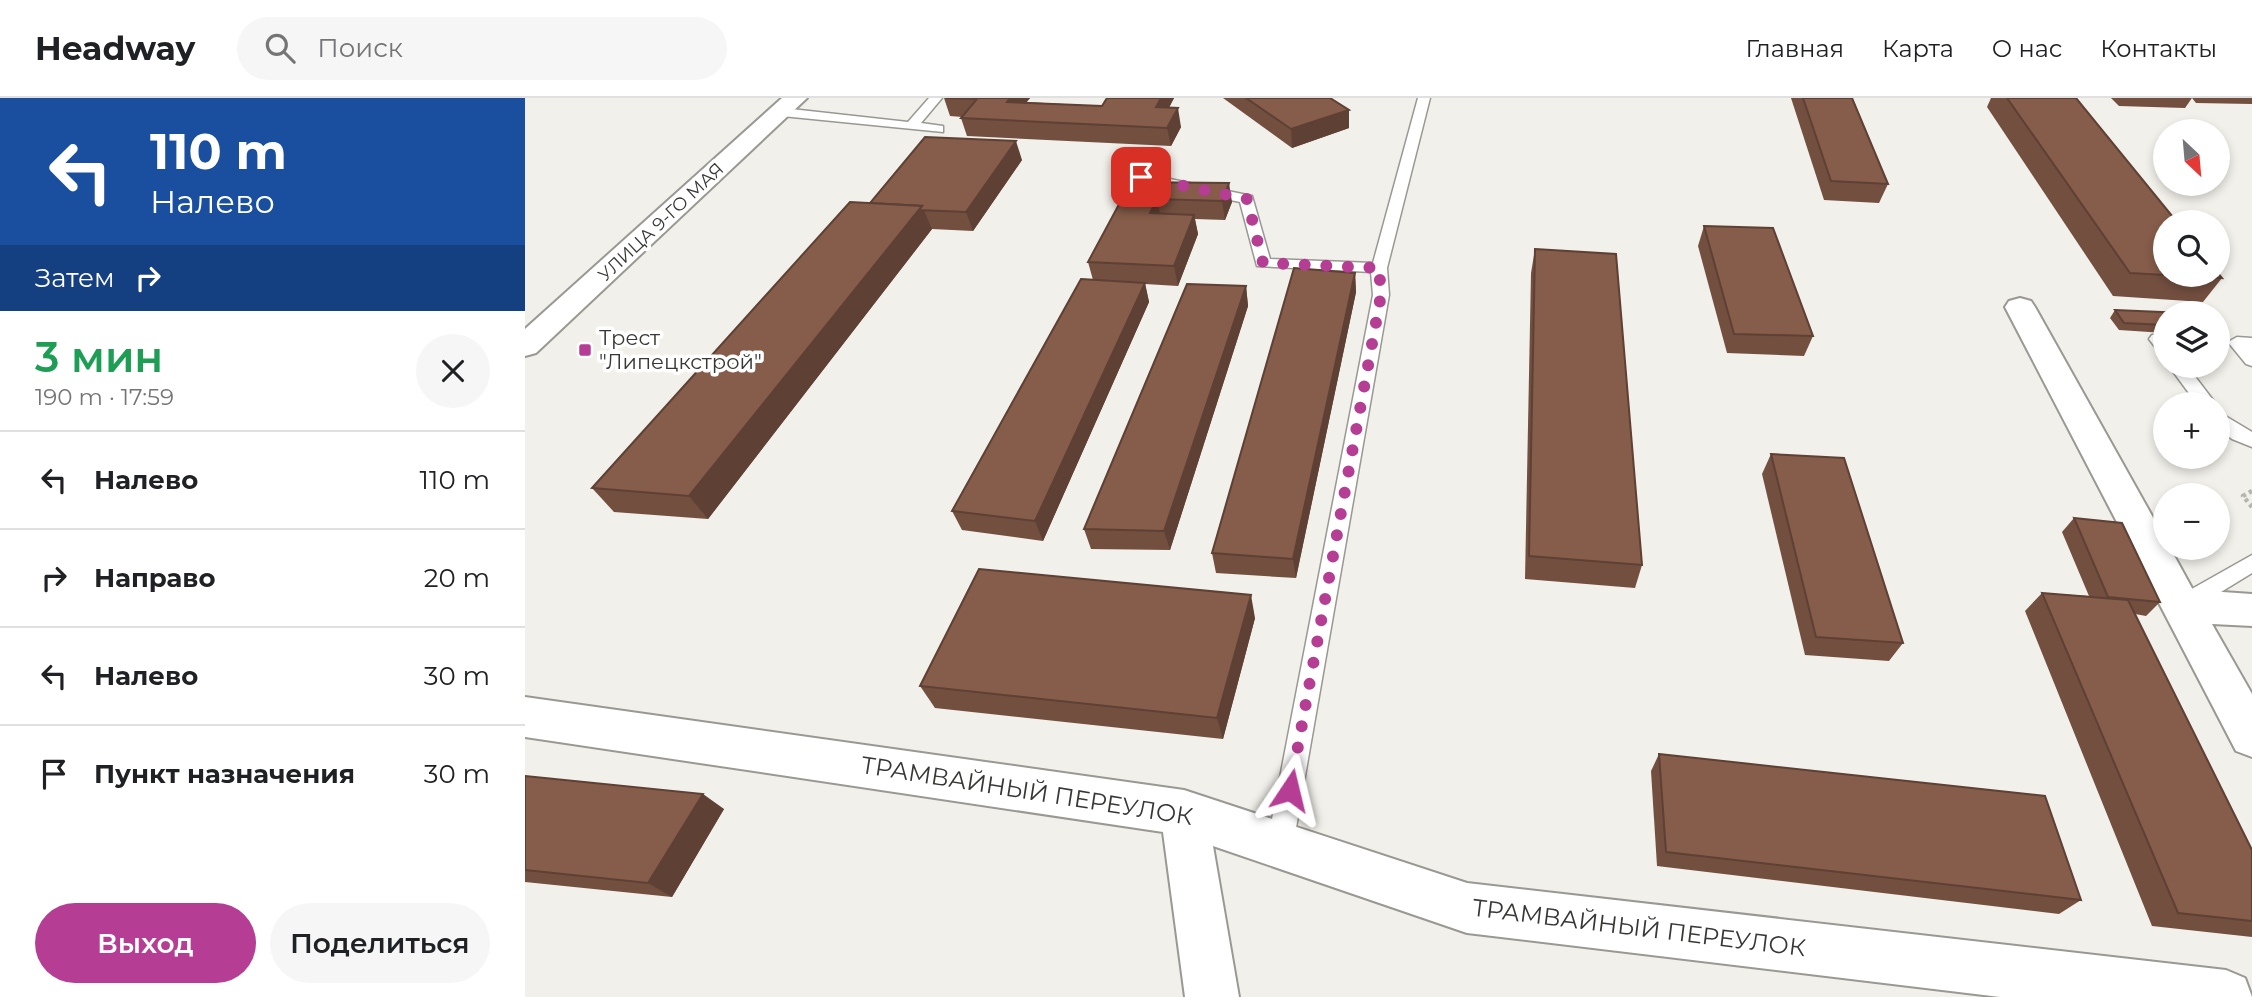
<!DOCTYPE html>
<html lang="ru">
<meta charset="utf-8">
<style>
:root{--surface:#fff;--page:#f6f6f6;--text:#202124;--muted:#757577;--line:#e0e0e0;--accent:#b53d93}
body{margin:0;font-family:Montserrat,sans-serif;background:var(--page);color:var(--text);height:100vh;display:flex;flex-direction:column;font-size:26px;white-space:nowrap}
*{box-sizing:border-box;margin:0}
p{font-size:23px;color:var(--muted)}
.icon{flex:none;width:38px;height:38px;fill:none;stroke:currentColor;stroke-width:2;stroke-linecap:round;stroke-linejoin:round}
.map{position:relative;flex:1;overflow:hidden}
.panel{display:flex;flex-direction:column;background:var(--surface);width:525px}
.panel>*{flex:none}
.top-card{background:#1a4fa0;color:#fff;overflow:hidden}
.needle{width:46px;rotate:154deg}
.fabs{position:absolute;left:1628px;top:21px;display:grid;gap:14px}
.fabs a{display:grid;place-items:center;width:77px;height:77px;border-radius:50%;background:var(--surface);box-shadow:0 4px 10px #0003;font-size:35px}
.pin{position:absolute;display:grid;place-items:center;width:60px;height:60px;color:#fff;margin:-30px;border-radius:14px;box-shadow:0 4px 10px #0006}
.me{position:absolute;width:77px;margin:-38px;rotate:10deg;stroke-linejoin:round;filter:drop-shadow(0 0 5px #0008)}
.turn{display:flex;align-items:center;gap:24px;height:147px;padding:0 35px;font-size:32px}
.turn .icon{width:91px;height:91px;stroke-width:2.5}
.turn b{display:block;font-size:49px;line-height:60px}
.then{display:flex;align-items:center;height:66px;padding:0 35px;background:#0003;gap:14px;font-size:26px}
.round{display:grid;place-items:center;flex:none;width:74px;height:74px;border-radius:37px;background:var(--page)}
.summary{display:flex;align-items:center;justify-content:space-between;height:119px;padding:0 35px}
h1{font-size:42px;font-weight:600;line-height:52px;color:#1e9e55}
.action{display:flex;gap:14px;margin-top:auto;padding:14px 35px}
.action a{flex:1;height:80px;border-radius:42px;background:var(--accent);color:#fff;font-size:28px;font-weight:600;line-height:80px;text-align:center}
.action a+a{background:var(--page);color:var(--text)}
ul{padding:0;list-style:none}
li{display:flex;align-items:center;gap:21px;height:98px;padding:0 35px;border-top:2px solid var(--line)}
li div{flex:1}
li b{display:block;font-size:26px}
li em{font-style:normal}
header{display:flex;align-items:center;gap:42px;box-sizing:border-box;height:98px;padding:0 35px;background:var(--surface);border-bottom:2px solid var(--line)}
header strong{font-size:33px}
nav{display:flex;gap:38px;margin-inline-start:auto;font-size:24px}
.search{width:490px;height:63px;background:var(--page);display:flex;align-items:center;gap:18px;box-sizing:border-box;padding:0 24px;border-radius:38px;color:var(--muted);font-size:26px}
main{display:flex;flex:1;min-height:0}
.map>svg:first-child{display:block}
</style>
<header>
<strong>Headway</strong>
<div class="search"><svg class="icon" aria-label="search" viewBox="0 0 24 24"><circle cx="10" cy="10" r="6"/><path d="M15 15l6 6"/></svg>Поиск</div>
<nav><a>Главная</a><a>Карта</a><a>О нас</a><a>Контакты</a></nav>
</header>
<main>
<section class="panel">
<div class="top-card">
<div class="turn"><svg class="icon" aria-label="left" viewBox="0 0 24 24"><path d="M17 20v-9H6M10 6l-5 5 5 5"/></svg><div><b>110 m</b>Налево</div></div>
<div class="then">Затем<svg class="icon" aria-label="right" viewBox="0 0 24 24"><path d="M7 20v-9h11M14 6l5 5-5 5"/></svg></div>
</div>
<div class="summary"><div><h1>3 мин</h1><p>190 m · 17:59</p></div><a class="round"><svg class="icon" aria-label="close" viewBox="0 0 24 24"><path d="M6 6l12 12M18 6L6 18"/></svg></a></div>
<ul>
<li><svg class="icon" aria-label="left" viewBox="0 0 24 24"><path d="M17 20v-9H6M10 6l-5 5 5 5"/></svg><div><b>Налево</b></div><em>110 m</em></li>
<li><svg class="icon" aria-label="right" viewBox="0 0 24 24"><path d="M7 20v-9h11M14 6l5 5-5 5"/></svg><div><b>Направо</b></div><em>20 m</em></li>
<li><svg class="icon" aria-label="left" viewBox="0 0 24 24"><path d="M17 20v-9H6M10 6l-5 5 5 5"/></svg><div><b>Налево</b></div><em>30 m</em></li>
<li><svg class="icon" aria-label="arrive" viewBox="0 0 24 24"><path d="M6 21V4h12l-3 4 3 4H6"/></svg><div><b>Пункт назначения</b></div><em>30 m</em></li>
</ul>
<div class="action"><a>Выход</a><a>Поделиться</a></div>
</section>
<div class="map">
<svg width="1727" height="899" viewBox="0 0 1727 899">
<rect width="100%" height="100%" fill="#f1f0ea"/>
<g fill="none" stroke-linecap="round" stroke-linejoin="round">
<defs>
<g id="service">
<path d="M404,0H417L396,25L418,28V34L257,18L251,14L257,10L383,24Z"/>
<path d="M893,0H905L862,170L864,197L768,747L764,756L755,760L746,756L742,747L848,197L846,174L732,168L715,104L616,83L609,79L616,75L727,98L745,161L848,165Z"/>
<path d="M1640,236V255L1634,254L1624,241L1627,237Z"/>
<path d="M1712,239L1727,240V268L1721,266L1703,244Z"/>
<path d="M1644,268H1662L1691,306H1672Z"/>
<path d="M1692,313L1727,334V349L1707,341L1692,329Z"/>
<path d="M1727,457V475L1665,513L1657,516L1649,513L1646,507L1649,501Z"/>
</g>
<g id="minor">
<path d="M1495,200L1506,203L1510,209L1640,441V450H1645L1668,492L1727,496V528L1687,526L1727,596V659L1711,653L1480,209L1484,203Z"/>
<path d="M0,599L659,692L942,785L1701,872L1720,880L1727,899H1475L942,835L688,748L714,899H660L638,734L0,639Z"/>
</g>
<path id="secondary" d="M257,0H282L11,255L0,258V231Z"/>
</defs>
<use href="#service" stroke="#999892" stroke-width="3"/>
<use href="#minor" stroke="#999892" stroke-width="4"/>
<use href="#secondary" stroke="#999892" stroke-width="4"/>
<path stroke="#b5b5b0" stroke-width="4.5" stroke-dasharray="3.5 3.5" stroke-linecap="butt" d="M1727,393L1718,398L1727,409"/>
<use href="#service" fill="#fff" fill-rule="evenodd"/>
<use href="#minor" fill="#fff" fill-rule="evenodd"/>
<use href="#secondary" fill="#fff" fill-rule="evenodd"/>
</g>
<g fill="#734f40">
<path d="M419,0H505L501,4L577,8L582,0H649L644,10L656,29L646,48L442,38L436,20L437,19L425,18Z"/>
<path d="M698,0H805L824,30L767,50Z"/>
<path d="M1266,0H1327L1363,86L1354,105L1299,102Z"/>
<path d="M1466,0H1551L1697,180L1678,204L1588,198L1462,9Z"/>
<path d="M1586,0H1727V6L1671,5L1667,0L1660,10L1594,8Z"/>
<path d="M497,62L448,133L407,131L183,421L89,414L67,390L345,105Z"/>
<path d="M606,84L707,104L700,122L670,121L673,136L653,188L620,186L624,204L518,443L437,432L427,413L568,182L563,164Z"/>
<path d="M1179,128L1288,238L1279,258L1202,255L1173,148Z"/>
<path d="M1010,151L1117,467L1110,490L1000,481L1006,175Z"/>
<path d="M830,175L831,194L771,480L691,475L687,455Z"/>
<path d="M721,188L723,208L645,452L566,451L559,431Z"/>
<path d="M1590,212L1640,215V235L1594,232L1585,220Z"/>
<path d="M1246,356L1378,545L1364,563L1280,557L1237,376Z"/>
<path d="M1549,420L1635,504L1621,518L1610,516L1727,752V839L1627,828L1500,513L1517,495L1564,498L1537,434Z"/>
<path d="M730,520L698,641L410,610L395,588Z"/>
<path d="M1134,656L1556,802L1534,816L1132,768L1126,673Z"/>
<path d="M0,678L199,711L147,799L0,784Z"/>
</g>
<g fill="#5e4034">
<path d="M485,0H505L488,22L482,4Z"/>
<path d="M636,0H649L634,27L631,9Z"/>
<path d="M653,10L656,29L646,48L642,30Z"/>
<path d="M824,12V30L767,50L766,31Z"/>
<path d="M491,43L497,62L448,133L441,114Z"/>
<path d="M704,85L707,104L700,122L697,103Z"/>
<path d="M632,101L636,120L625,115Z"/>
<path d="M397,108L407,131L183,421L164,398Z"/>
<path d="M669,117L673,136L653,188L649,168Z"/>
<path d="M830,175L831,194L771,480L768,461Z"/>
<path d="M620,185L624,204L518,443L510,423Z"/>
<path d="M721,188L723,208L645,452L639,433Z"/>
<path d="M726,497L730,520L698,641L692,620Z"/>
<path d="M178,696L199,711L147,799L123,785Z"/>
</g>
<g fill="#865c4a" stroke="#5e4034" stroke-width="2">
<path d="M421,0H485L482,4L577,8L582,0H636L631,9L653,10L642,30L436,20L452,1Z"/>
<path d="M721,0H805L824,12L766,31Z"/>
<path d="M1278,0H1327L1363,86L1306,83Z"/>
<path d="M1482,0H1551L1652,124H1640V177L1605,175Z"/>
<path d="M400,39L491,43L441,114L394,112L397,108L345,105Z"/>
<path d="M606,84L704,85L697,103L632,101L625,115L669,117L649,168L563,164Z"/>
<path d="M325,104L397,108L164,398L67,390Z"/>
<path d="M1179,128L1248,130L1288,238L1209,236Z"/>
<path d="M1010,151L1091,156L1117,467L1004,458Z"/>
<path d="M769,170L830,175L768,461L687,455Z"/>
<path d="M1692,174L1697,180L1644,177H1692Z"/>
<path d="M556,181L620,185L510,423L427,413Z"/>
<path d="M662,186L721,188L639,433L559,431Z"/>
<path d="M1590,212L1660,215H1640V227L1599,225Z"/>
<path d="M1246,356L1319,360L1378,545L1291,539Z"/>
<path d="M1549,420L1597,425L1635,504L1583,499Z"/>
<path d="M454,471L726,497L692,620L395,588Z"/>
<path d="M1517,495L1603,502L1727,752V823L1653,815Z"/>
<path d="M1134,656L1520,698L1556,802L1141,754Z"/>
<path d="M0,678L178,696L123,785L0,772Z"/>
</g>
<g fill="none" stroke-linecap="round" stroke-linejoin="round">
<path stroke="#b53d93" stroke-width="12" stroke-dasharray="0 21.6" d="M616,79L722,101L738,165L854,170L856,197L765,692"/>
</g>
<rect fill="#b53d93" stroke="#fff" stroke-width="2.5" x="53" y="245" width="14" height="14" rx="3.5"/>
<g text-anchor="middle" stroke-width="7" stroke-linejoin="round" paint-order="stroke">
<g font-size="18" fill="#373735" stroke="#fff">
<text transform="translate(136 124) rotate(-43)" y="6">УЛИЦА 9-ГО МАЯ</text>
</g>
<g font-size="21" fill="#373735" stroke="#fff" text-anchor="start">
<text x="74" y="247">Трест<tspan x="74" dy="24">"Липецкстрой"</tspan></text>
</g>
<g font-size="24" fill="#373735" stroke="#fff">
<text transform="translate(502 693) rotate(9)" y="8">ТРАМВАЙНЫЙ ПЕРЕУЛОК</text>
<text transform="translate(1114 830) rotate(7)" y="8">ТРАМВАЙНЫЙ ПЕРЕУЛОК</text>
</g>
</g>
</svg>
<div class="fabs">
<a><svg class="needle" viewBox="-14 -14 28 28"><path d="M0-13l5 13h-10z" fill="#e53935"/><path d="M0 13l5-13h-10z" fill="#757577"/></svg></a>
<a><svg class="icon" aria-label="search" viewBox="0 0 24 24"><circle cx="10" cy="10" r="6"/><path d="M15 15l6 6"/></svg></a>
<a><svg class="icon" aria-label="layers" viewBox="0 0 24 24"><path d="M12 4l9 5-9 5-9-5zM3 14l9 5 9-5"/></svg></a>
<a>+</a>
<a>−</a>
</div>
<div class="pin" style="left:616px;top:79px;background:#d93025"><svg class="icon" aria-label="arrive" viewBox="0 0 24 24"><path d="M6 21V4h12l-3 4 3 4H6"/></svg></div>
<svg class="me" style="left:765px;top:692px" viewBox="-20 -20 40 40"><path d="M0-17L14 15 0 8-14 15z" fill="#b53d93" stroke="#fff" stroke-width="4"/></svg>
</div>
</main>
